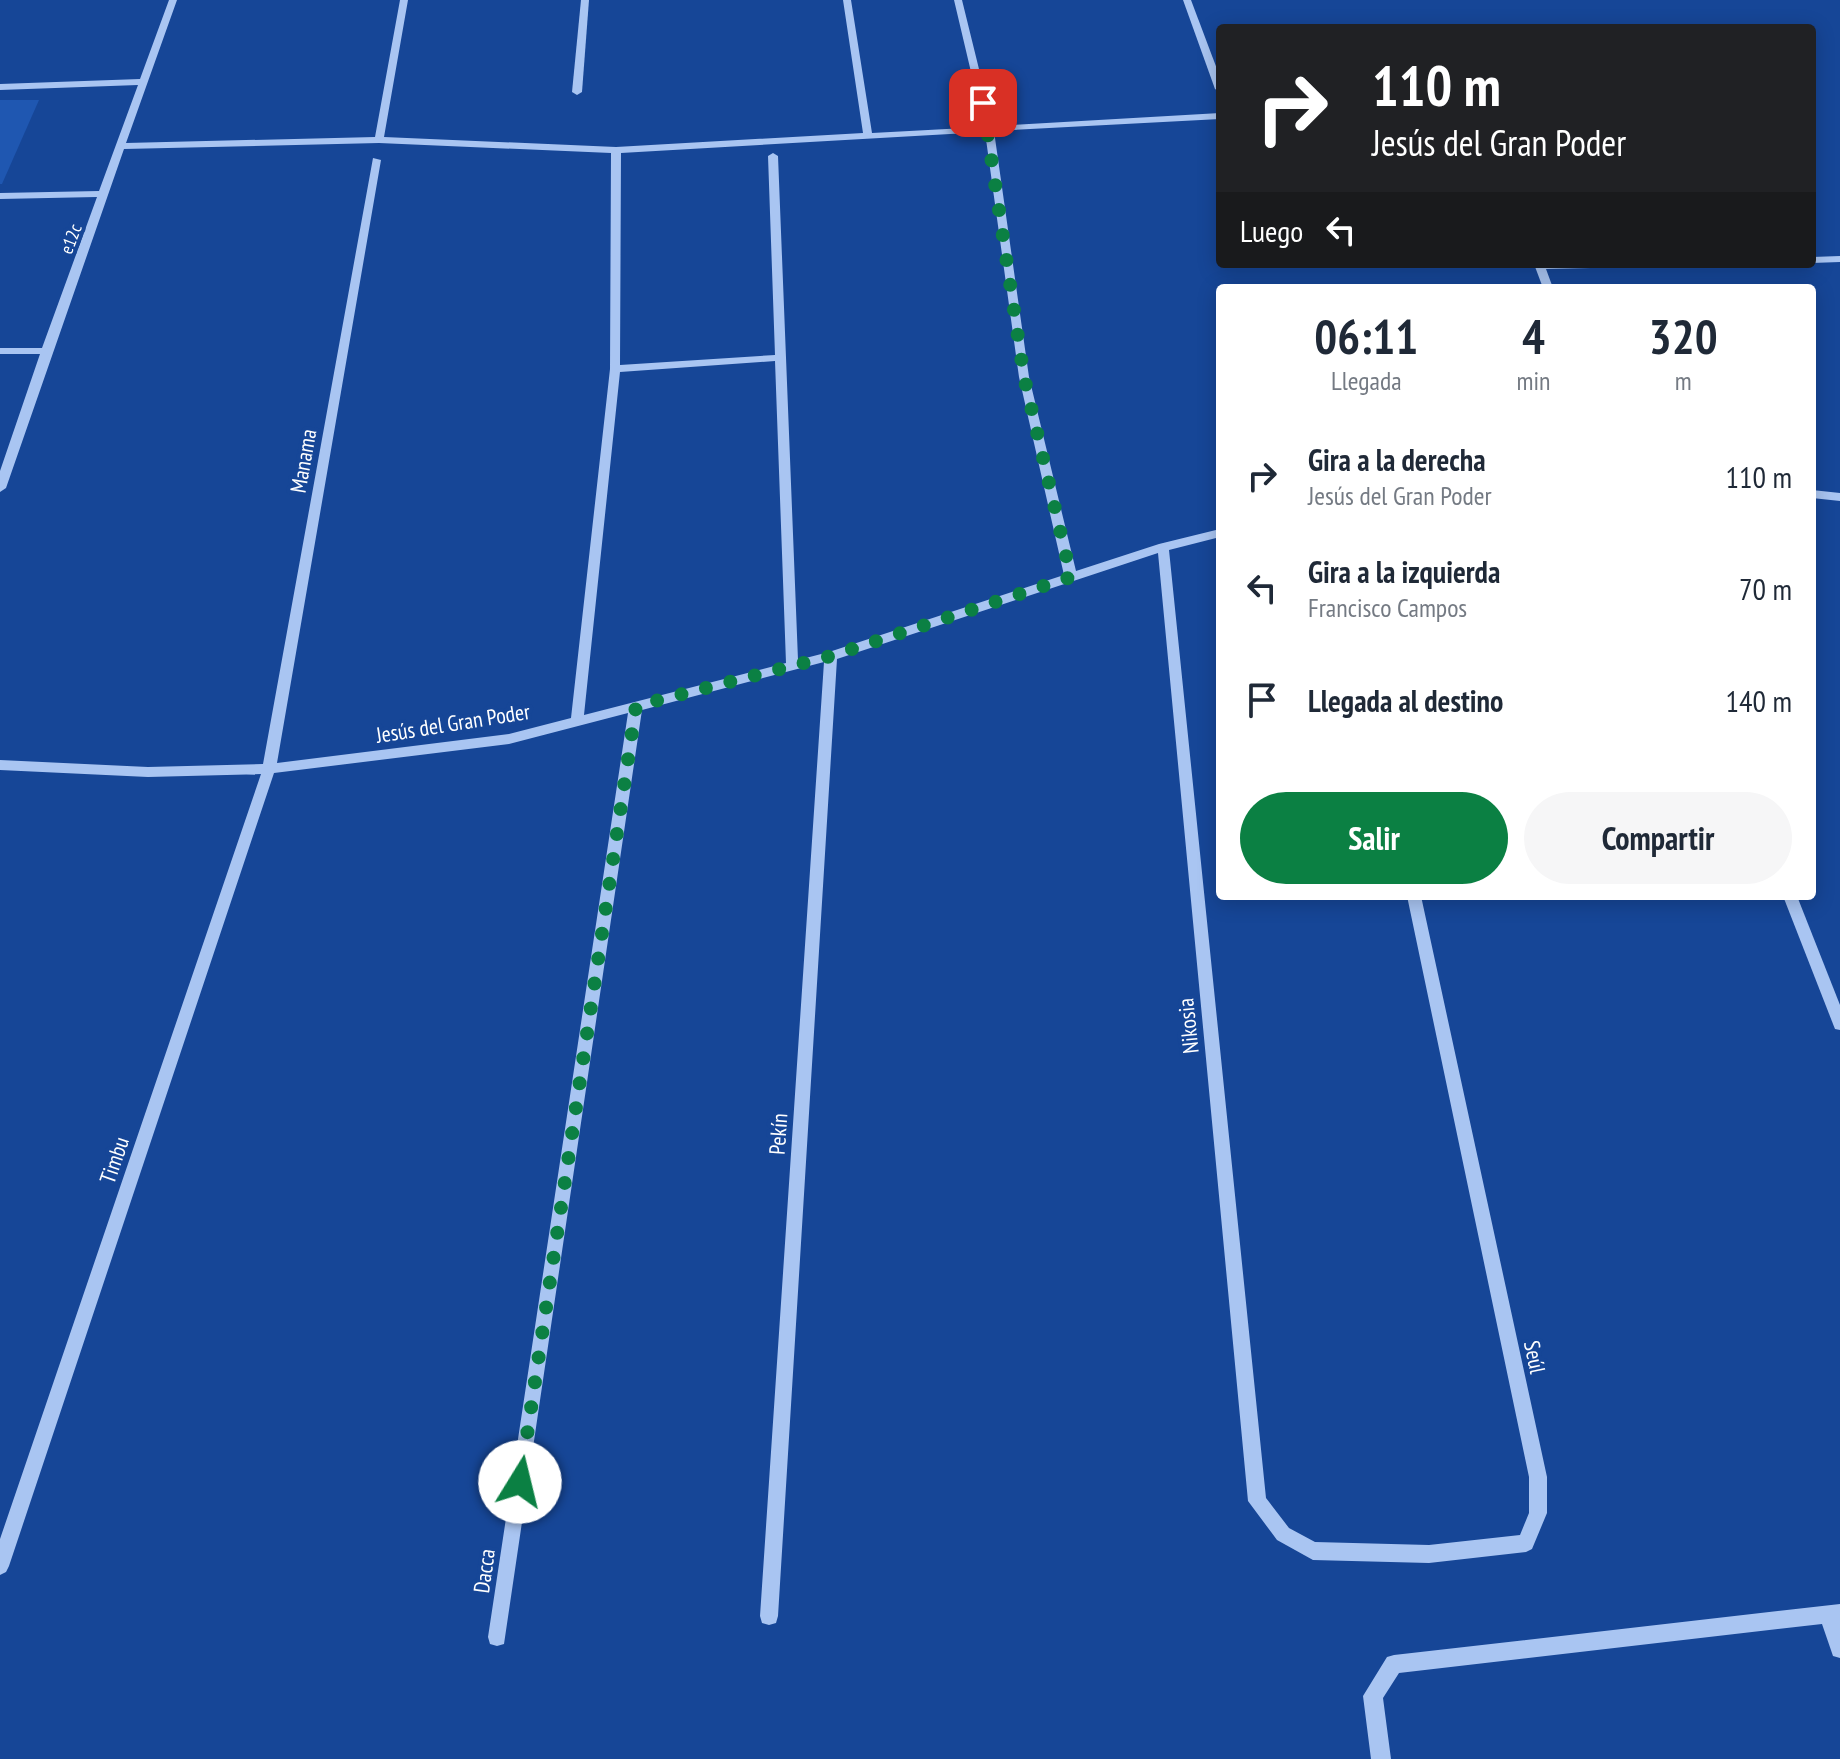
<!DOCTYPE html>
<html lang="es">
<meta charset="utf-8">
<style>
:root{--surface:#fff;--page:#f6f6f7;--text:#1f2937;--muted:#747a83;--accent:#0b8043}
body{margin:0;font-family:"PT Sans Narrow",sans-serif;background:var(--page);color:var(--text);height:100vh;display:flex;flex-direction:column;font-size:30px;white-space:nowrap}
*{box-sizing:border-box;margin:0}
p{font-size:26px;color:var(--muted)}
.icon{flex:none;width:44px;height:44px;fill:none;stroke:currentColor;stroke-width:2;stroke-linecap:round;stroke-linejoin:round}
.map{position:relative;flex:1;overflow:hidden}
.details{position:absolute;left:1216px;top:284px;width:600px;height:616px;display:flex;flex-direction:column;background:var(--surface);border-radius:8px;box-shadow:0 4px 20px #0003}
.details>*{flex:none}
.guide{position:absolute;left:1216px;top:24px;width:600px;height:244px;border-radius:8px;box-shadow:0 4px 20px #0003;background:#202124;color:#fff;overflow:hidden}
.pin{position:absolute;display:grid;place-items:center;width:68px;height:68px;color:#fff;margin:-34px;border-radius:16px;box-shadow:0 4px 12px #0006}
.me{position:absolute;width:88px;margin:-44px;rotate:9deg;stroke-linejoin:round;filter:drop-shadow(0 0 6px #0008)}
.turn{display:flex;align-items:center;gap:28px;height:168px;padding:0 24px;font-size:36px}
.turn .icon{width:104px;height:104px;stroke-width:2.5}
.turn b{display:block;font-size:56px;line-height:68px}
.then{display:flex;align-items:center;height:76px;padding:0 24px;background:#0003;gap:16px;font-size:30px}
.eta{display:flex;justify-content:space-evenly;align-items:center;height:136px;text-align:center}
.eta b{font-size:48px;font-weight:600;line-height:56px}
.action{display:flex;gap:16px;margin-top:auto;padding:16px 24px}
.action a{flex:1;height:92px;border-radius:48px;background:var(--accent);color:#fff;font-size:32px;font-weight:600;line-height:92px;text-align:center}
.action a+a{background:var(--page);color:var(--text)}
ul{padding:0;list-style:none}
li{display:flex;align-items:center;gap:24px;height:112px;padding:0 24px}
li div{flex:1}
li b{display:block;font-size:30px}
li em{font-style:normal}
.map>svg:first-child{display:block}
</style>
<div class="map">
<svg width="1840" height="1759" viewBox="0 0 1840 1759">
<rect width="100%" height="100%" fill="#164697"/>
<path fill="#1f57b1" d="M0,100H39L2,184H0Z"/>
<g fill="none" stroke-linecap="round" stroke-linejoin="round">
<g fill="#a9c5f2" fill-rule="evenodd">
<path d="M169,0H177L126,143L375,137L400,0H408L384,137L616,147L863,133L843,0H851L872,133L984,127L954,0H962L993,126L1220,113V119L994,131L1029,377L1076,571L1159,544L1220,529V537L1169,550L1266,1498L1289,1528L1315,1542L1429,1545L1520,1535L1529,1513V1477L1407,896H1421L1547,1477V1513L1532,1549L1526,1552L1429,1563L1313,1560L1277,1540L1248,1501L1158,553L837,659L778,1616L776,1623L769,1625L762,1623L760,1616L824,662L642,710L504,1644L497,1646L490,1644L488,1637L628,713L509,744L274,773L9,1566L6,1572L0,1575V1539L261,774L148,777L0,770V760L148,767L263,764L373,158L381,160L277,763L509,734L571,718L610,369L611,153L379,143L124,149L6,488L0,492V471L40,354H0V348H42L97,197L0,199V193L99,191L138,85L0,90V84L140,79ZM985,132L1019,377L1064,575L829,652L798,660L778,156L773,153L768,156L775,355L620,365L621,153ZM775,361L786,663L584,715L620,372Z"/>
<path d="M581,0H589L582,92L577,95L572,92Z"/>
<path d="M1183,0H1191L1220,77V92L1215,89Z"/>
<path d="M1840,256V262L1812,263V257Z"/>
<path d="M1534,264H1641L1636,267L1546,269L1553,288H1543Z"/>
<path d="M1812,490L1840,493V501L1812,498Z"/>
<path d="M1783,896H1797L1840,1005V1030L1835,1029L1833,1024Z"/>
<path d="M1840,1604V1658L1833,1656L1822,1624L1399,1673L1383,1698L1391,1759H1371L1363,1696L1387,1657L1394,1655Z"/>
</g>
</g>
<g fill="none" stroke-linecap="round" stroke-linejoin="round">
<path stroke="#0b8043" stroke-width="14" stroke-dasharray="0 25.2" d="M520,1482L636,706L831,656L1071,577L1024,377L983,103"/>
</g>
<g text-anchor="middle" stroke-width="8" stroke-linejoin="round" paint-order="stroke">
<g font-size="18" fill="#fff" stroke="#164697">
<text transform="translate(71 239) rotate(-69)" y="6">e12c</text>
</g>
<g font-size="22" fill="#fff" stroke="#164697">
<text transform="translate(303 461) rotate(-80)" y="8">Manama</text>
<text transform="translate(453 723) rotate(-9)" y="8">Jesús del Gran Poder</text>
<text transform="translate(1188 1026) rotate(-96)" y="8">Nikosia</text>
<text transform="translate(778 1134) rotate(-86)" y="8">Pekín</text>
<text transform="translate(114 1160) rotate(-71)" y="8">Timbu</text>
<text transform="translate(1535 1357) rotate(78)" y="8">Seúl</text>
<text transform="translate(484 1571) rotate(-82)" y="8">Dacca</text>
</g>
</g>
</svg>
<div class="pin" style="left:983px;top:103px;background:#d93025"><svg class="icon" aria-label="arrive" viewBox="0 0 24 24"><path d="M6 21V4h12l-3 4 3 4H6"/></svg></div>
<svg class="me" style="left:520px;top:1482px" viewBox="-20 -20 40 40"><circle r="19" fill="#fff"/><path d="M0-13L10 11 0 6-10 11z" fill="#0b8043"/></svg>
<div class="guide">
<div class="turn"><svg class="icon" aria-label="right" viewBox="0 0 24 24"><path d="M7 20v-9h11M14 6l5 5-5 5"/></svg><div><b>110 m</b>Jesús del Gran Poder</div></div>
<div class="then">Luego<svg class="icon" aria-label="left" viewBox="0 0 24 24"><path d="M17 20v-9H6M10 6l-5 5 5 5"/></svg></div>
</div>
<section class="details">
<div class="eta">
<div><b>06:11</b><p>Llegada</p></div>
<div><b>4</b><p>min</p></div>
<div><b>320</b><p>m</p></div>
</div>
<ul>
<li><svg class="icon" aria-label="right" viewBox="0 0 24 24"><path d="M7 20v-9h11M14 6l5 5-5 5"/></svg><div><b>Gira a la derecha</b><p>Jesús del Gran Poder</p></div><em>110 m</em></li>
<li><svg class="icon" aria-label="left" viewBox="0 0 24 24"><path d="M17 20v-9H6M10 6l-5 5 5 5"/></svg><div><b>Gira a la izquierda</b><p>Francisco Campos</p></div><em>70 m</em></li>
<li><svg class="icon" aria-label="arrive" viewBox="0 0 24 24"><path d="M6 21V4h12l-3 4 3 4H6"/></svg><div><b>Llegada al destino</b></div><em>140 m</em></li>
</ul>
<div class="action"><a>Salir</a><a>Compartir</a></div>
</section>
</div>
